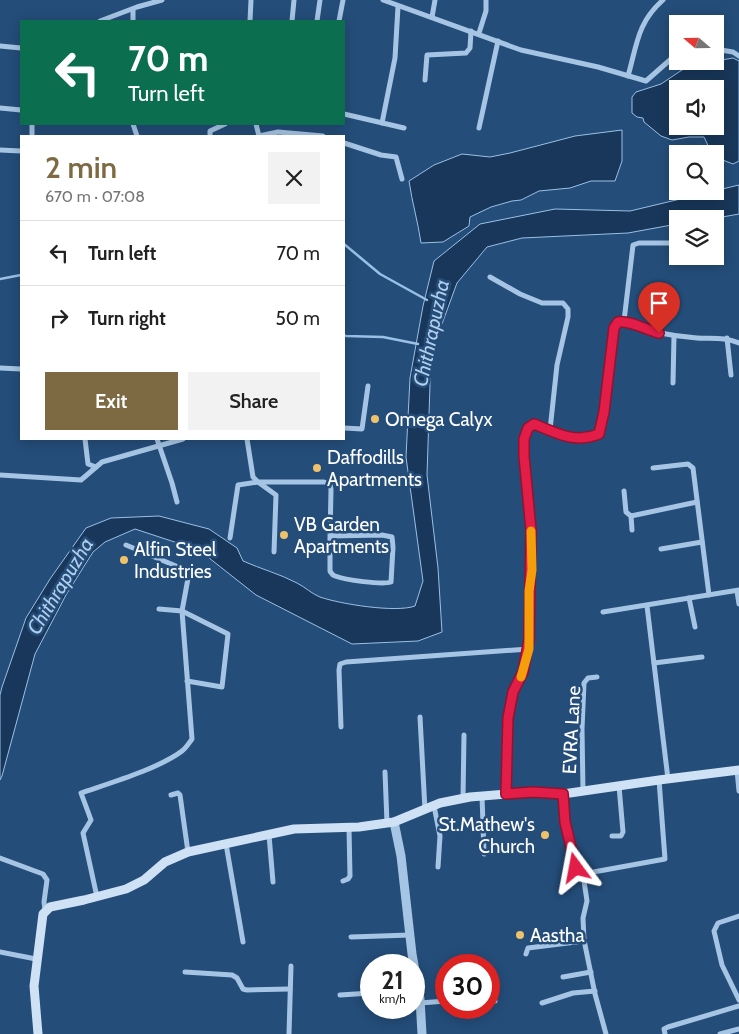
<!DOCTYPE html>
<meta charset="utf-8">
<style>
:root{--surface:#fff;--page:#f2f2f2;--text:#222;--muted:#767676;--line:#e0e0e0;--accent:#7e6a42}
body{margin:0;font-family:Cabin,sans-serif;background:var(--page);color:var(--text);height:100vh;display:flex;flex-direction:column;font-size:19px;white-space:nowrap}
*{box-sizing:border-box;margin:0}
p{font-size:16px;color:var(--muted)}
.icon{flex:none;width:28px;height:28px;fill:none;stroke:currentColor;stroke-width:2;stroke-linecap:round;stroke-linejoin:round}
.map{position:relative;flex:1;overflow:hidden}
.drawer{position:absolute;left:20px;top:135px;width:325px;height:305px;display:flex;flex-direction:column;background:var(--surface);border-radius:0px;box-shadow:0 2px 12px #0003}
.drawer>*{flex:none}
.top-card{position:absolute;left:20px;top:20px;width:325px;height:105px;border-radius:0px;box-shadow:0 2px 12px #0003;background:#0b6e4f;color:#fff;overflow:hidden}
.needle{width:32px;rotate:290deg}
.tools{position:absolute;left:669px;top:15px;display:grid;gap:10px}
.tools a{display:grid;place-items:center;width:55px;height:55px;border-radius:0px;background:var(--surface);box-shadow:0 2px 12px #0003;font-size:25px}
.speed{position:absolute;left:360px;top:954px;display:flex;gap:10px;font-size:25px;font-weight:700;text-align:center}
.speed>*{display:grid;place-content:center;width:65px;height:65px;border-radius:50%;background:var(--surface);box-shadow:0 2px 12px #0003;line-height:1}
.speed small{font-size:12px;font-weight:400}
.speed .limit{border:8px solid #d22;background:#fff;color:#111}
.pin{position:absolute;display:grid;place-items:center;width:42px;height:42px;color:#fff;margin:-51px -21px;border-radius:50% 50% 50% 0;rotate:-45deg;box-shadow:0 0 5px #0007}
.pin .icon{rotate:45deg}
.me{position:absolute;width:55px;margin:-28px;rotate:347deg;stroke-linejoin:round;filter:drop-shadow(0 0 4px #0008)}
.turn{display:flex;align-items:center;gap:18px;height:105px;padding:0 25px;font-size:22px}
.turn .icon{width:65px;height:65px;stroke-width:2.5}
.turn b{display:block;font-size:35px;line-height:42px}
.round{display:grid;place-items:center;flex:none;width:52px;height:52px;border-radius:0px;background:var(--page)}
.headline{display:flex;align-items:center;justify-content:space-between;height:85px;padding:0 25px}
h1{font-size:30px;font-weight:600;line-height:38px;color:var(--accent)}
.cta{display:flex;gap:10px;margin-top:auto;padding:10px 25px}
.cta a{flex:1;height:58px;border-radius:0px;background:var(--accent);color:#fff;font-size:20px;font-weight:600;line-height:58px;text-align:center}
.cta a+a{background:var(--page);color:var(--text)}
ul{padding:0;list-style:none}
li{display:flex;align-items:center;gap:15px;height:65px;padding:0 25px;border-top:1px solid var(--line)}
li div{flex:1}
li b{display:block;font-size:19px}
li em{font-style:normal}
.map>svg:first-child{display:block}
</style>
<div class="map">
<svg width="739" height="1034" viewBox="0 0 739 1034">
<rect width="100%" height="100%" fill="#244d79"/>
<g fill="#19375a" stroke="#9ac0e5" fill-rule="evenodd">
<path d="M733,58L739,61V161L733,164L715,157V154H712L704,137H689L672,140L661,136L644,122L643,118L637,117L632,113V97L636,92L661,84L688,66ZM678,89H715V126H678Z"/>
<path d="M622,130V161L615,181H591L570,188L539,191L521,200L512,201L491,207L470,217L469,226L443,242L421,243C418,222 412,202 409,181L434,165L462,154L490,157L510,153L575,136Z"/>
<path d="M739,185V214L711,219H678L677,224L628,233L522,238L487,247L457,283L431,354L427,475L438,568L442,632L418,641L352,644L256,595L199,550L135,529L105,542L93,552L66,595L35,654L2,776L0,780V695L2,687L26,618L50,579L86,528L111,518L159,516L209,529L237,548L243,561C261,569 280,574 297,583C305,587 312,594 320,597C340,604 396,613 415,606L423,581L406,457L410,378L423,306L434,261L480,224L555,209L630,211Z"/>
</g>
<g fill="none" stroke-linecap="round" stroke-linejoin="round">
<g stroke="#9ac0e5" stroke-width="2.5">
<path d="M344,244L380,274L427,300"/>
<path d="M0,279L21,275"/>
<path d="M344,335L346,336L383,337L418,344"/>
</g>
<g stroke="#a6c5e4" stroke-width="5">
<path d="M383,0L521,50L598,67L646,81L671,59L678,57"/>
<path d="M432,17L435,0"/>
<path d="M100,21L137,7L162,0"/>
<path d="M133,21V9"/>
<path d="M250,21L251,0"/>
<path d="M292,21L294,0"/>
<path d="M317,21L320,0"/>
<path d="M339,21L343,0"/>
<path d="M479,33L486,11V0"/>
<path d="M0,46L21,48"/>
<path d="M715,49L733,52L739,56"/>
<path d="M628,76C637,45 637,23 663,0"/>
<path d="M425,80L427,55L466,53L470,48L471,31"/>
<path d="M0,108L21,110"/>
<path d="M344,114L404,128"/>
<path d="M382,123L395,58L398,7"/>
<path d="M133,124L137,136"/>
<path d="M256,124L259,136L278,132L323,136"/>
<path d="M479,128L498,41"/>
<path d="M32,136V124"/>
<path d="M210,136V131L225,124"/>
<path d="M344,143L381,155L396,157L402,179"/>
<path d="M0,150L21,151"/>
<path d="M490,277L520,294L542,303H563L568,309V317L557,365L550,430C565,438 583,440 599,433L604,413L614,328L618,322C630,320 642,329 655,332C669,335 683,337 697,338C712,339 725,337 739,343"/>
<path d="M624,321L633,245L639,243H678"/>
<path d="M727,338L731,375"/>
<path d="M0,368L21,369"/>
<path d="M673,383L674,336"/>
<path d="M344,428L362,429L368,386"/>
<path d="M85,439L88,464L96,467"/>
<path d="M157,439L172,483L177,502"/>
<path d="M247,439L253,477L258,482H324L330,484L331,490L330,536L382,535L392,537L393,547L391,582C382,585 345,580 335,576C332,575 332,574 330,571V536"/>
<path d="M653,468L688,464L693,468L709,595"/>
<path d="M0,475L81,480L102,462L183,439"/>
<path d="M624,491L626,512L631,516L697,502"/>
<path d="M631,516L632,530"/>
<path d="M230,538L238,485L258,482L276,495L274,552"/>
<path d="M126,545L183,569L189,573L182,611L228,634L222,687L187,681"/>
<path d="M661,549L702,542"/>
<path d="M737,591L739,604"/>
<path d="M689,598L695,627"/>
<path d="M647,606L668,779"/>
<path d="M603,612L739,590"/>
<path d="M654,663L702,657"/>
<path d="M420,717L425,810"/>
<path d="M341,727L339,670L340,664L346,662L529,649"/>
<path d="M737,770L739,791"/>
<path d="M385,772L387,823"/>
<path d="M583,791L582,729L584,683L588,678L597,677"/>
<path d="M506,794L508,718L513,691L523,672L529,640V591L532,570L531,530L524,456V439L528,428L534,424L550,430"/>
<path d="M563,794L565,822L576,868L584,881L587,901L583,918L584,940L595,994L606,1034"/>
<path d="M171,795L178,793L180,795L188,852"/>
<path d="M482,796L484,854"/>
<path d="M463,798L464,735"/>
<path d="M434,806L440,836L438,867"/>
<path d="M269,835L273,882"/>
<path d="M612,836H621L623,832L619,786"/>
<path d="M226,844L243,942"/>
<path d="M0,858L43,874L47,880L44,902L45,910"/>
<path d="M582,877L588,873L665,859L659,780"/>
<path d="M343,881L348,879L350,876L349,828"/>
<path d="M97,897L83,833L91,820L81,793C110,783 158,769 182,751C186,748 189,743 192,739L182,611L159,609"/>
<path d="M739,916L718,923L714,931L722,965L739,1000"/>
<path d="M351,937L410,935"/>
<path d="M0,952L36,959"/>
<path d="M526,954L528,948L584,941"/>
<path d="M185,972L232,975L237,978L243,989L247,990L290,989"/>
<path d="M563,977L591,972"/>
<path d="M340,995L371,993"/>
<path d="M489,1001H495"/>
<path d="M420,1003L446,1001"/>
<path d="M542,1003L573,993L595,991"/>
<path d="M289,1034L291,966"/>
<path d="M665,1034L664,1029L668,1027L739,1006"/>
<path d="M720,1034L739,1029"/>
</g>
<path stroke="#a6c5e4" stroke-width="9" d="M394,822L401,856L412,954L420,999L422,1034"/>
<path stroke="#cfe1f4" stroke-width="9" d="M38,1034L34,986L43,914L50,907L84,900L126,889L144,880L165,862L188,852L294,829L359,827L394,822L440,803L470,797L533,792L563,794L659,780L739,770"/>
</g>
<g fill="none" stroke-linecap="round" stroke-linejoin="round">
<defs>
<path id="route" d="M576,868L565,822L563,794L533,792L506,794L508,718L513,692L523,672L529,640L531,530L524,456V439L528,428L534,424C557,433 574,444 599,434L604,412L614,328L618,322C629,320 647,330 659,333"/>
</defs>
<use href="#route" stroke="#92132f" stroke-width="12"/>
<use href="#route" stroke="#e11d48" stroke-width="9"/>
<path stroke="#f59e0b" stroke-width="9" d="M521,677L529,649V591L532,570L531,531"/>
</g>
<g fill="#eec26a" stroke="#244d79" stroke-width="2">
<circle cx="375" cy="419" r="5"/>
<circle cx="317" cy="468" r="5"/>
<circle cx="284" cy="535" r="5"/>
<circle cx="124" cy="560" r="5"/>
<circle cx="545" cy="835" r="5"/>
<circle cx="520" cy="935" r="5"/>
</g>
<g text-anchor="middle" stroke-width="5" stroke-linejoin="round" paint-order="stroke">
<g font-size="19" fill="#fff" stroke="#244d79" text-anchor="start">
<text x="385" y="426">Omega Calyx</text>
<text x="327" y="464">Daffodills<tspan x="327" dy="22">Apartments</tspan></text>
<text x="294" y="531">VB Garden<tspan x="294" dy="22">Apartments</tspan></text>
<text x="134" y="556">Alfin Steel<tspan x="134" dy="22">Industries</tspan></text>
<text x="535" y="831" text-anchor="end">St.Mathew's<tspan x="535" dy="22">Church</tspan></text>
<text x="530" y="942">Aastha</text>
</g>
<g font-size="19" fill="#fff" stroke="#244d79">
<text transform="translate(571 730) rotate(-87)" y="7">EVRA Lane</text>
</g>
<g font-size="20" font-style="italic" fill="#b1cfec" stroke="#244d79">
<text transform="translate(431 333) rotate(-78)" y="7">Chithrapuzha</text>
<text transform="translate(60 586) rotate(-59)" y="7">Chithrapuzha</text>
</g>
</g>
</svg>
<div class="tools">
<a><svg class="needle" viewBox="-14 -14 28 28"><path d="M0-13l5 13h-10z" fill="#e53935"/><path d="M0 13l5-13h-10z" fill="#767676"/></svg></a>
<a><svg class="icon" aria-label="sound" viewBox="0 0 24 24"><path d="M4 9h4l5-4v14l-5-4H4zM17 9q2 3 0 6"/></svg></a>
<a><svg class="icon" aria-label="search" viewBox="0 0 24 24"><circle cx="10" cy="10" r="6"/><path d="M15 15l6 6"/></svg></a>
<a><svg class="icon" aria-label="layers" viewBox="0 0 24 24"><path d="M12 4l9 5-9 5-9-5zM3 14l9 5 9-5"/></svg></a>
</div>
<div class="speed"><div>21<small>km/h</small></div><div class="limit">30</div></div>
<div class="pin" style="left:659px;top:333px;background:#d93025"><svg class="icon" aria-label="arrive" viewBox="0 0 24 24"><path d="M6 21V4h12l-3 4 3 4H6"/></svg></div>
<svg class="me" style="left:576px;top:868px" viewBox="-20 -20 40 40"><path d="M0-17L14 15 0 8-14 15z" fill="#e11d48" stroke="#fff" stroke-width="4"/></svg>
<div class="top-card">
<div class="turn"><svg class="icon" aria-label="left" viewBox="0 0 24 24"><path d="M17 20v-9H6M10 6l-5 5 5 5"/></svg><div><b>70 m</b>Turn left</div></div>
</div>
<section class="drawer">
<div class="headline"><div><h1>2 min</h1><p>670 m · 07:08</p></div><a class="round"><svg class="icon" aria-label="close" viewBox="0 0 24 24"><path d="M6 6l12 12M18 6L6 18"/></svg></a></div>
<ul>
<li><svg class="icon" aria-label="left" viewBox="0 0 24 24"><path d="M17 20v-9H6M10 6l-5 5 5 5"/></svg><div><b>Turn left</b></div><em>70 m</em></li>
<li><svg class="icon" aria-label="right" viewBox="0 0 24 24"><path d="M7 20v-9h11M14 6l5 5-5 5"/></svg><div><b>Turn right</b></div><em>50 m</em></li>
</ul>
<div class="cta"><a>Exit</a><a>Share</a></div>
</section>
</div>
